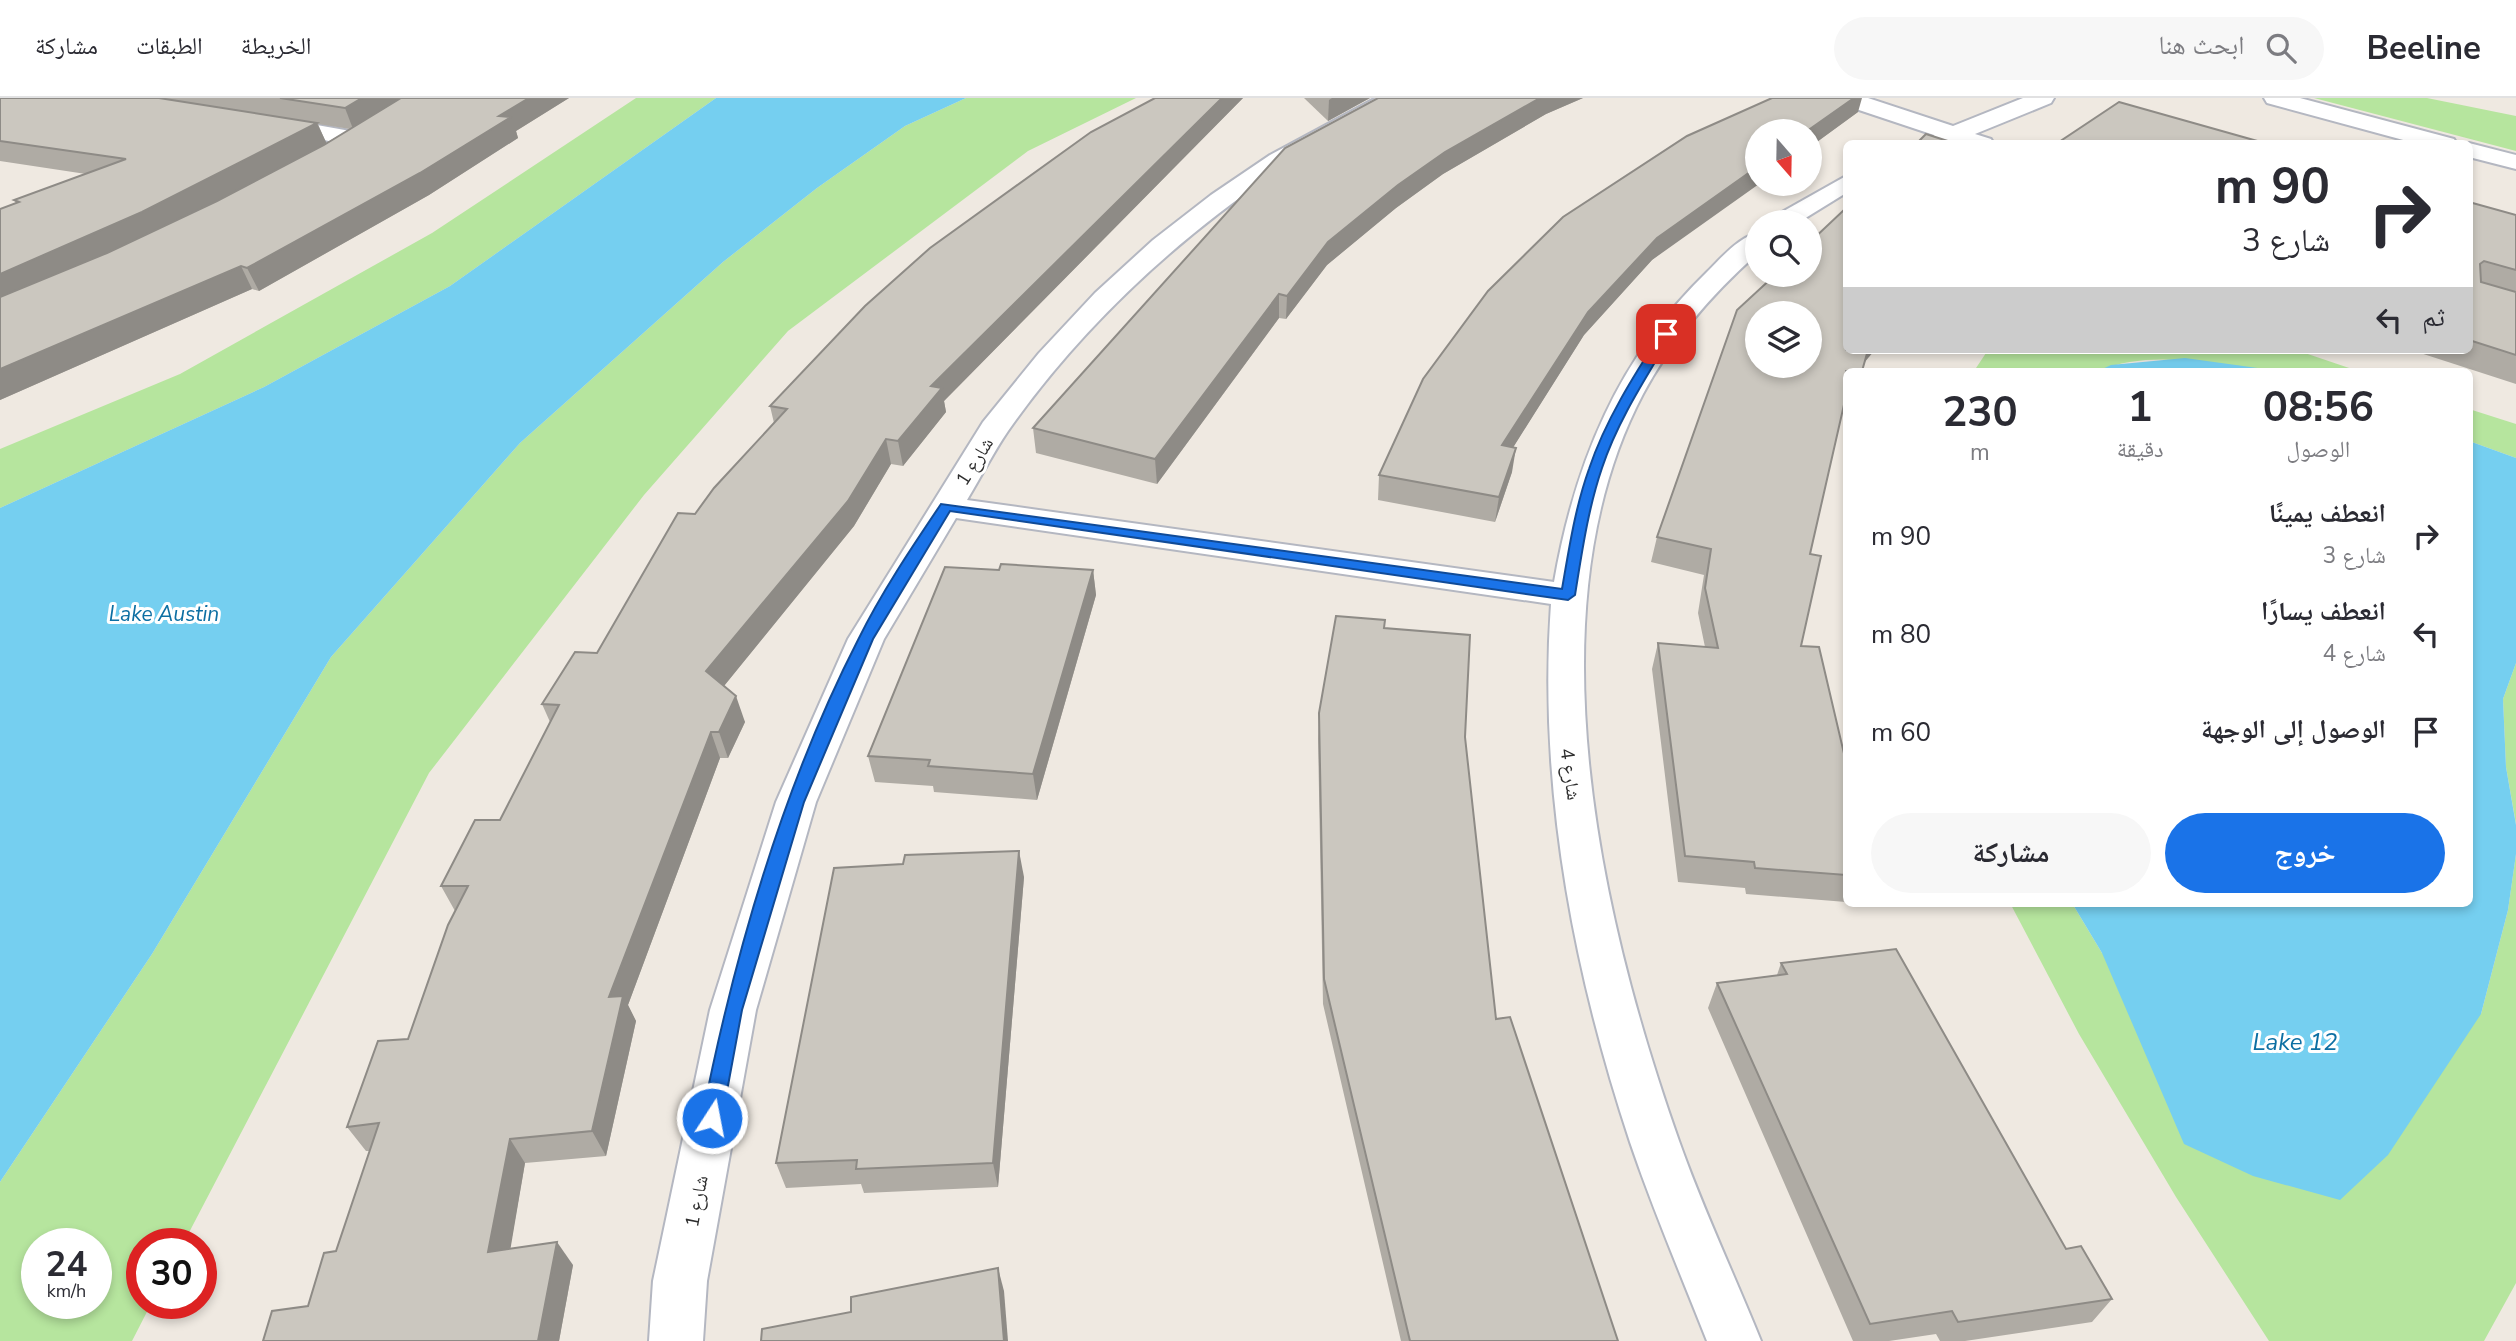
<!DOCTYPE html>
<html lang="ar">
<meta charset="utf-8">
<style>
:root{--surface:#fff;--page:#f7f7f7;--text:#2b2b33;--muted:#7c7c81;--line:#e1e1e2;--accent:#1a73e8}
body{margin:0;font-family:"Nunito Sans","Noto Naskh Arabic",sans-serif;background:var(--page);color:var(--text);direction:rtl;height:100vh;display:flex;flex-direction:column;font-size:26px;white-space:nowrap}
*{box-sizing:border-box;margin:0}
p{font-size:23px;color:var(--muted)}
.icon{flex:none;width:38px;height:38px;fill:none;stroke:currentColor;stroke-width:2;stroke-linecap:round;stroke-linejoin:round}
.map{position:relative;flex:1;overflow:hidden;direction:ltr}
.drawer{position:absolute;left:1843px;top:270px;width:630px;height:539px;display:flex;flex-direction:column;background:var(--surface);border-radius:10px;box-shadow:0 4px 10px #0003;direction:rtl}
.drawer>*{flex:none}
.guide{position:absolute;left:1843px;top:42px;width:630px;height:214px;border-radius:10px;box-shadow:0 4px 10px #0003;direction:rtl;background:#fff;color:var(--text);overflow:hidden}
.needle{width:46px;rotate:160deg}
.controls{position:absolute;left:1745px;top:21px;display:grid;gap:14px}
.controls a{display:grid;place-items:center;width:77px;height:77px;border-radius:50%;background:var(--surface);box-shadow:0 4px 10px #0003;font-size:35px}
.speed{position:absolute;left:21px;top:1130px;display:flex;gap:14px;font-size:35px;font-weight:700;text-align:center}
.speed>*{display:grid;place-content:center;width:91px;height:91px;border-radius:50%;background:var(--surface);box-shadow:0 4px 10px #0003;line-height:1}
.speed small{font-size:18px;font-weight:400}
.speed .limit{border:10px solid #d22;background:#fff;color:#111}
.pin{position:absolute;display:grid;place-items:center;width:60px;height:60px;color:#fff;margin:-30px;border-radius:14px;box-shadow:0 4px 10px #0006}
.me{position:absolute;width:77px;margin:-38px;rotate:11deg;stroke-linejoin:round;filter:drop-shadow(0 0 5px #0008)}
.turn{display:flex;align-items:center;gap:24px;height:147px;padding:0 28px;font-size:32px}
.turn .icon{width:91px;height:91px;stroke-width:2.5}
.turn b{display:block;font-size:49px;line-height:60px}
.then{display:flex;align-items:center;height:66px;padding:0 28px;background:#0003;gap:14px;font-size:26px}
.eta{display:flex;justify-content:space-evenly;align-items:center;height:119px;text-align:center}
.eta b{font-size:42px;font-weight:700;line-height:49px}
.button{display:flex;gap:14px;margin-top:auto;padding:14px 28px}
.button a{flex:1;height:80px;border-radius:42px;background:var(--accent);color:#fff;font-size:28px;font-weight:700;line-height:80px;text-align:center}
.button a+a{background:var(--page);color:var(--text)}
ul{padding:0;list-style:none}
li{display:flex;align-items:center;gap:21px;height:98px;padding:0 28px}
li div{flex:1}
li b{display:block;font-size:26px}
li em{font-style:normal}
header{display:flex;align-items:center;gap:42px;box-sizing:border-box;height:98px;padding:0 35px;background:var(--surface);border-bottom:2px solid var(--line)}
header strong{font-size:33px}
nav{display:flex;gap:38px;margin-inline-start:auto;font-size:24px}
.search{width:490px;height:63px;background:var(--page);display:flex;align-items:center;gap:18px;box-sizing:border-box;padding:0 24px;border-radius:38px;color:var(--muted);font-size:26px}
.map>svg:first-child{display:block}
</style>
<header>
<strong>Beeline</strong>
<div class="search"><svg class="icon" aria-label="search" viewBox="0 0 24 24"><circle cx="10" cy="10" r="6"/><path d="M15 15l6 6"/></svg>ابحث هنا</div>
<nav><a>الخريطة</a><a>الطبقات</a><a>مشاركة</a></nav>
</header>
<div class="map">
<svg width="2516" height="1243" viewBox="0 0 2516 1243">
<rect width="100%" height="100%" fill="#efe9e1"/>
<g fill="#b6e59e" fill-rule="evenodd">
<path d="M636,0H716L450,188L264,289L0,410V351L180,276L432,135Z"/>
<path d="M966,0H1136L1028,53L788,233L644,397L429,675L183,1146H142V1206H151L132,1243H0V1084L152,856L331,559L520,345L723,164L817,90L905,28ZM37,1146H96V1206H37Z"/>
<path d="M2314,0H2427L2516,18V53Z"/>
<path d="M1988,252H2296L2358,273C2332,273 2304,275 2278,273C2219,269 2155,249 2098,273H1974Z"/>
<path d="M2469,311L2516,326V360L2469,343Z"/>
<path d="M2516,565V726L2506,669L2503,601Z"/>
<path d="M2516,756V1185L2484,1243H2269L2176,1099L2079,936L2010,805H2072L2102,855L2481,916L2508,812Z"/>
</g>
<g fill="#75cff0">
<path d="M716,0H966L905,28L817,90L723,164L520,345L331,559L152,856L0,1084V410L264,289L450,188Z"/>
<path d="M2185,260L2272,272L2274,273H2098L2111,267Z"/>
<path d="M2469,343L2516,360V565L2503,601L2506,669L2516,727V756L2508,812L2481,916L2388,1057L2340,1102L2253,1078L2184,1046L2102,855L2072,805H2469Z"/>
</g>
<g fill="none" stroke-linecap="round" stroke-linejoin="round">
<defs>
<g id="minor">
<path d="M1376,0H1404L1401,5C1362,26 1320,44 1284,69C1178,139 1081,229 1008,333C993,355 981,379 967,402L1554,484C1575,364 1618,260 1707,174C1721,160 1738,140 1757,135V156C1711,197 1672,242 1643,296C1529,512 1602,825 1679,1043C1703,1111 1734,1176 1761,1243H1707C1681,1177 1653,1112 1630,1044C1573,872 1538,688 1551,506L956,420L884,541L816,704L756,912L707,1183L703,1243H649L653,1183L710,912L776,704L848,541L983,324L1039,255L1095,195L1153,142L1211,97L1270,57Z"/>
<path d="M1835,0H1868L1953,28L2023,0H2054L2051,5L1975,36L1991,41L1994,46L1936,45L1934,37L1838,5Z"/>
<path d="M2264,0H2300L2454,41L2457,46H2418L2267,5Z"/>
<path d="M272,19L356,34L364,36L368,41L364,46L356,48L264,31L261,26Z"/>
<path d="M2469,45L2516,57V71L2469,59Z"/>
<path d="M1846,78V95L1799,124H1769L1773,119Z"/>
</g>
</defs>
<use href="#minor" stroke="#b4b7c1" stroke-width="4"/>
<use href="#minor" fill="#fff" fill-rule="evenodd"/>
</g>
<g fill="#afaba4" fill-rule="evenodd">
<path d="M0,0H569L516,33L518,40L429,97L259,193L252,191L0,302V111L16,105L14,102L86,76L0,63ZM318,26L350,31L326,45Z"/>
<path d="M1155,0H1243L944,303L946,314L903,368L891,366L854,428L724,588L745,624L728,660H720L628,907L636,923L606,1058L525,1065L510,1150L573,1167L559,1243H263L308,1208L336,1153L370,1053H366L347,1029L408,941L455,813L441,788L500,722L550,624L542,606L597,555L695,416L774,325L770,308Z"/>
<path d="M1304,0H1370L1328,23Z"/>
<path d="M1378,0H1583L1546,16L1443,76L1396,110L1327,167L1286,221L1279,220L1157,386L1036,355L1033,330Z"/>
<path d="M1858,14L1810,49V33L1652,162L1584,237L1513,349L1512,374L1495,424L1378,402L1379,377L1687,38Z"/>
<path d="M2469,104L2516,117V286L2411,252H2469Z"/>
<path d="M1846,273V308L1844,307L1810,456L1801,548L1846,664V804L1746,796L1745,790L1678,784L1652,571L1658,545L1705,549L1698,515L1704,477L1651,464L1657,439Z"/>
<path d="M999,472H1093L1096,497L1037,702L934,694L933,688L875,684L868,658Z"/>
<path d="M1384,530L1465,639L1496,921L1618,1243H1401L1323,906L1318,641L1319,615Z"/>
<path d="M1024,779L998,1089L864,1095L861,1086L786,1090L776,1065Z"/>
<path d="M1781,865L2066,1151L2112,1201L2092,1224L1965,1243H1940L1936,1236L1889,1243H1853L1708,910L1717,885L1777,877Z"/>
</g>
<g fill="#8e8b86">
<path d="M362,0H406L353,31L345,10Z"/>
<path d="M529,0H569L516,33L518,40L429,97L259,193L247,170Z"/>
<path d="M1222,0H1243L944,303L946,314L903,368L898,343L931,288Z"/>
<path d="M1332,0H1370L1328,23L1329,2Z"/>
<path d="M1540,0H1583L1546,16L1443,76L1396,110L1327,167L1286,221L1287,198L1328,144L1398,87L1445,54Z"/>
<path d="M1854,0H1862L1858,14L1810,49V33H1807Z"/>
<path d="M317,25L327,46L154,137L0,206V176Z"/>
<path d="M1757,69V86H1759L1652,162L1584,237L1499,372L1502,347L1588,214L1657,140Z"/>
<path d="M241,168L252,191L0,302V271Z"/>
<path d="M1279,196V220L1157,386L1155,361Z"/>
<path d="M1867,252H1875L1863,266Z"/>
<path d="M886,341L891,366L854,428L715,599L706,573Z"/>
<path d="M1516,350L1512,374L1495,424L1499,399Z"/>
<path d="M1093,472L1096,497L1037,702L1033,676Z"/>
<path d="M736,598L745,624L728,660L719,634Z"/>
<path d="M711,634L720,660L628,907L636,923L606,1058L592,1033L609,899Z"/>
<path d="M1019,753L1024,779L998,1089L993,1065Z"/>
<path d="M510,1041L525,1065L506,1177L488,1154Z"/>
<path d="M557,1144L573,1167L559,1243H538Z"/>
<path d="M998,1170L1004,1193L1008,1243H1004Z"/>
</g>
<g fill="#cbc7bf" stroke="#8e8b86" stroke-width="2" fill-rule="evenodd">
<path d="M0,0H159L317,25L142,114L0,176V111L19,104L14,102L126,61L0,43Z"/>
<path d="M280,0H362L345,10Z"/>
<path d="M401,0H529L499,18L511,19L420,75L247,170L241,168L0,271V199L107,155L217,103L324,47Z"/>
<path d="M1155,0H1222L931,288L942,290L898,343L886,341L848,403L706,573L736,598L719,634H711L609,899L623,898L592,1033L510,1041L488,1154L557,1144L538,1243H263L272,1213L308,1208L324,1155L336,1153L379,1025L347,1029L378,943L408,941L448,827L468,788H441L475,722H500L559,607L542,606L575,554L597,555L678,415L695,416L714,390L787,311L770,308L865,208L930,150L1091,34Z"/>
<path d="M1378,0H1540L1445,54L1398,87L1328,144L1287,198L1279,196L1155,361L1033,330L1285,50Z"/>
<path d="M1772,0H1854L1807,33H1757V69L1657,140L1588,214L1502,347L1516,350L1499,399L1379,377L1423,281L1488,193L1563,119L1687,38Z"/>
<path d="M2119,4L2268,46H2056Z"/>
<path d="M1926,36L1957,46H1916Z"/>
<path d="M2469,104L2516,117V172L2484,163L2480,166L2481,184L2516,194V257L2469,242Z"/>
<path d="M1846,110V252H1868L1862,273H1846V298L1810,456L1821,458L1801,548L1819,549L1846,664V777L1755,770L1754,764L1685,758L1658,545L1718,550L1705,490L1711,451L1657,439L1737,212L1775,177H1810V144ZM1757,215H1810V268H1757Z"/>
<path d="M1001,466L1093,472L1033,676L928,668L930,662L868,658L945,469L999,472Z"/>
<path d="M1336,518L1385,522L1384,530L1470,537L1465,639L1496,921L1510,919L1618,1243H1410L1324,881L1319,615Z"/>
<path d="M1019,753L993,1065L856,1071L857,1062L776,1065L834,770L903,766L905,757Z"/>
<path d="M1896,851L2066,1151L2081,1148L2112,1201L1958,1224L1952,1213L1870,1226L1717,885L1787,876L1781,865Z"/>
<path d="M998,1170L1004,1243H761L762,1231L851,1214V1199Z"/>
</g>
<path fill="#1a73e8" stroke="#114b97" stroke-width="2" d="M1662,234L1672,236C1646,280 1618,322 1602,370C1588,411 1582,454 1575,497L1568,502L950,413L873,541L804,704L742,912L722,1020L719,1027L712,1029L705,1027L702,1020C734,858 782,690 858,542C881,495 912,449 941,406L1562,491C1569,451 1575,410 1589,371C1605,323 1634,277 1662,234Z"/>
<g text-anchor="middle" stroke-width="6" stroke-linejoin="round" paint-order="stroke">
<g font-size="19" fill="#2e2e2e" stroke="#fff">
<text transform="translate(974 363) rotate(-58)" y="7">شارع 1</text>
<text transform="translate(1571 676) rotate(82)" y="7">شارع 4</text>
<text transform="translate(696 1103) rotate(-79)" y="7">شارع 1</text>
</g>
<g font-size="21" font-style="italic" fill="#0d6fa3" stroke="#fff">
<text x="164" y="523">Lake Austin</text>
</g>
<g font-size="24" font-style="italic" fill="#0d6fa3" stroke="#fff">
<text x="2295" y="952">Lake 12</text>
</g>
</g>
</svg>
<div class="controls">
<a><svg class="needle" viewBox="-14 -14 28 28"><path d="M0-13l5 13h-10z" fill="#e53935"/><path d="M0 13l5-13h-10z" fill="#7c7c81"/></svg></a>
<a><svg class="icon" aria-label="search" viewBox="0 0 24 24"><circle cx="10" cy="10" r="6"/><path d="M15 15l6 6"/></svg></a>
<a><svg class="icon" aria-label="layers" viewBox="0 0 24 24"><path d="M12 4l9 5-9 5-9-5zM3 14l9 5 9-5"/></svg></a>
</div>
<div class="speed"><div>24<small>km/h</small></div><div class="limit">30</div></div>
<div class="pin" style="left:1666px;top:236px;background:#d93025"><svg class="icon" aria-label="arrive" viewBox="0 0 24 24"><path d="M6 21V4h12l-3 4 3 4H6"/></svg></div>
<svg class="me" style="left:712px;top:1020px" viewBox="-20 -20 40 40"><circle r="17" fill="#1a73e8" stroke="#fff" stroke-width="3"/><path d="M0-11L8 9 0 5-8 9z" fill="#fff"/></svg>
<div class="guide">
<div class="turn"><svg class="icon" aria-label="right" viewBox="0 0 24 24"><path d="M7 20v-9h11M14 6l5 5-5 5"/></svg><div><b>90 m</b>شارع 3</div></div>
<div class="then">ثم<svg class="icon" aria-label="left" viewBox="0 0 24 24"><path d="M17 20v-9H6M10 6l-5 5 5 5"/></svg></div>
</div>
<section class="drawer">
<div class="eta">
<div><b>08:56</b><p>الوصول</p></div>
<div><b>1</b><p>دقيقة</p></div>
<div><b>230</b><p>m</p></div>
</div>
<ul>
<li><svg class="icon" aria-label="right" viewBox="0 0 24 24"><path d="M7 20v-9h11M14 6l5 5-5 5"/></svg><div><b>انعطف يمينًا</b><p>شارع 3</p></div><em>90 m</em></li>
<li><svg class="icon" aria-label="left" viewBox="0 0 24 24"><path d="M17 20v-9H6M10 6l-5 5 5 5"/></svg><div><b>انعطف يسارًا</b><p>شارع 4</p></div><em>80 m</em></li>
<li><svg class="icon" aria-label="arrive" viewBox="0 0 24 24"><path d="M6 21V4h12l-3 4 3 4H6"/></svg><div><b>الوصول إلى الوجهة</b></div><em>60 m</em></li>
</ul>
<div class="button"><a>خروج</a><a>مشاركة</a></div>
</section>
</div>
